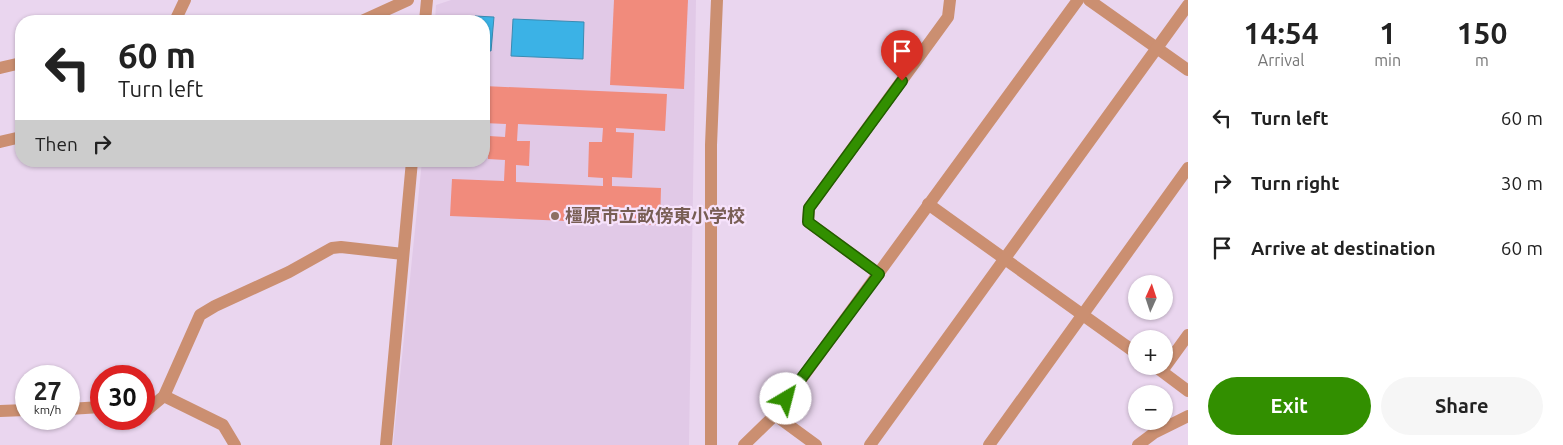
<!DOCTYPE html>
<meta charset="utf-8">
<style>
:root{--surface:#fff;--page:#f6f6f6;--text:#222;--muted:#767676;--accent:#328f00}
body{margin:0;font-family:Ubuntu,"Noto Sans JP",sans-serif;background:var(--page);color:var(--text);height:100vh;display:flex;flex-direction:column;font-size:19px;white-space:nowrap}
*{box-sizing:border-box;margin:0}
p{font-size:16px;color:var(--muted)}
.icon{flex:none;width:28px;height:28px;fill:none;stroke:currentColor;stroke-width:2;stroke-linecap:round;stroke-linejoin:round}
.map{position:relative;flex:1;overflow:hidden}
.panel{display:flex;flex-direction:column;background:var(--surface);width:375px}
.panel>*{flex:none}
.guide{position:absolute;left:15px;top:15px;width:475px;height:152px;border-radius:20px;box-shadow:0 1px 4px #0004;background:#fff;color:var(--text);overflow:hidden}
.needle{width:32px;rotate:3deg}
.tools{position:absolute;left:1128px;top:275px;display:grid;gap:10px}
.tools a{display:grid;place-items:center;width:45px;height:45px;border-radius:50%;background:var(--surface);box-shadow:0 1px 4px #0004;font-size:25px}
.speed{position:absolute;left:15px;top:365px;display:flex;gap:10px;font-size:25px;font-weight:700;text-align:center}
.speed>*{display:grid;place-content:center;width:65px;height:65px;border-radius:50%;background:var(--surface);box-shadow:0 1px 4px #0004;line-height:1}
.speed small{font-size:12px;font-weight:400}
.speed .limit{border:8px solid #d22;background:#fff;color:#111}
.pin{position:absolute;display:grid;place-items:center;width:42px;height:42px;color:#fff;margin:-51px -21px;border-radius:50% 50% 50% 0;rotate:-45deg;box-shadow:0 0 5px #0007}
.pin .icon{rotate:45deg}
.me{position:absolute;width:55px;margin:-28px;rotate:37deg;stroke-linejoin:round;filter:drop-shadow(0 0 4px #0008)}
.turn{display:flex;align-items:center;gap:18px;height:105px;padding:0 20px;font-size:22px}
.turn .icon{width:65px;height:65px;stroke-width:2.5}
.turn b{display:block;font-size:35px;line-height:42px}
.then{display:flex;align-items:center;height:48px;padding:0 20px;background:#0003;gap:10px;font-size:19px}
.eta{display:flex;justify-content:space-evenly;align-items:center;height:85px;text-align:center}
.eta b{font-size:30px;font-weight:600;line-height:35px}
.cta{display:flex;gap:10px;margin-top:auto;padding:10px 20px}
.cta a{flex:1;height:58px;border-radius:30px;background:var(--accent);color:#fff;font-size:20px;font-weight:600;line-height:58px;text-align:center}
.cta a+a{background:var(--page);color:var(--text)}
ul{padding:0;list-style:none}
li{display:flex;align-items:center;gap:15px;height:65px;padding:0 20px}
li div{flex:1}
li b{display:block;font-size:19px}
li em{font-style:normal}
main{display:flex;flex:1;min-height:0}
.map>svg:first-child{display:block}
</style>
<main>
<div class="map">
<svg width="1188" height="445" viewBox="0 0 1188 445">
<rect width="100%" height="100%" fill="#ead6ef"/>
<path fill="#e1c9e7" d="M451,0H696L689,445H393L422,161H484V21H435L436,5Z"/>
<g fill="#3bb2e6" stroke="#3a8bb2">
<path d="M475,16L494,17L491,51L484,50V21H474Z"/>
<path d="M513,19L584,22L583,59L511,56Z"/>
</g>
<g fill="#f18b7c" fill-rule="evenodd">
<path d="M614,0H688L684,89L610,85Z"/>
<path d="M484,86L667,94L665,131L616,128V132L634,133L632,178L612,177V186L661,188L660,225L450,216L452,179L504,181L505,160L488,159L489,136L505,137L506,124L484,123ZM518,124L603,128L602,142H589L588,177L603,178V186L516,182V165L529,166L530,141H517Z"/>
</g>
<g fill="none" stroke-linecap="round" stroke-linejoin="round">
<g stroke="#cb8f71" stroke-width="12">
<path d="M1089,0L1188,70"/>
<path d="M173,21H175L185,0"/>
<path d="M362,21L408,0"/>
<path d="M425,21L427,0"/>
<path d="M0,68L21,63"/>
<path d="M0,142L21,137"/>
<path d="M928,204L1136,353"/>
<path d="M879,274L808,222L809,208L948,17L950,0"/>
<path d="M1156,367L1188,391"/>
<path d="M1162,371L1188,335"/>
<path d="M164,396L223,425L235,445"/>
<path d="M69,409L101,407"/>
<path d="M0,411L26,410"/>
<path d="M144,411H146L164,396L200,315L215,306L289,272L332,248L341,247L403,254"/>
<path d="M775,415L816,445"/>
<path d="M386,445L412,161"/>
<path d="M711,445V145L717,0"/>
<path d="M744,445L775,415L1078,0"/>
<path d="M870,445L1188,5"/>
<path d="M989,445L1188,168"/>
<path d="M1138,445L1154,433L1188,416"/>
</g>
</g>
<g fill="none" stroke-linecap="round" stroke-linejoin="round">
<defs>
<path id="route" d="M786,399L879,274L808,222L809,208L902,81"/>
</defs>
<use href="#route" stroke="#205d00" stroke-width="12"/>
<use href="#route" stroke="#328f00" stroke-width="9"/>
</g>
<circle fill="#8d6e63" stroke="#f7e3fc" stroke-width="2" cx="555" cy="216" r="5"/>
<g text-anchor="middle" stroke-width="4.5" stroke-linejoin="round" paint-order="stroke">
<g font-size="18" font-weight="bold" fill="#785e54" stroke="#f7e3fc" text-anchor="start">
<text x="565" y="222">橿原市立畝傍東小学校</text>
</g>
</g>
</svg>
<div class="tools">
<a><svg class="needle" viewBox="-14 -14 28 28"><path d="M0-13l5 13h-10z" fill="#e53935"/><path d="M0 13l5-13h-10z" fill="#767676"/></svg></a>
<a>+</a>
<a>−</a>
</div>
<div class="speed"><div>27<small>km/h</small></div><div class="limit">30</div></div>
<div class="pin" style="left:902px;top:81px;background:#d93025"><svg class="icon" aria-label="arrive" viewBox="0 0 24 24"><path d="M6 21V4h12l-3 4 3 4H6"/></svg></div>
<svg class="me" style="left:786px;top:399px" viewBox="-20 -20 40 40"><circle r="19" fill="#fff"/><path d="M0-13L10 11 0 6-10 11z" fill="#328f00"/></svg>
<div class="guide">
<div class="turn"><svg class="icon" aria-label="left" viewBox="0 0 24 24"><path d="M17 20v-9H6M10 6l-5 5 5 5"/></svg><div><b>60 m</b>Turn left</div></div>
<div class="then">Then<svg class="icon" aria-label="right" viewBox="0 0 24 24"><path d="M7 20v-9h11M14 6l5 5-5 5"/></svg></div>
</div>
</div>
<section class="panel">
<div class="eta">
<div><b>14:54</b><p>Arrival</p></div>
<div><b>1</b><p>min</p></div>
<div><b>150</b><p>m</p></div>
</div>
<ul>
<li><svg class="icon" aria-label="left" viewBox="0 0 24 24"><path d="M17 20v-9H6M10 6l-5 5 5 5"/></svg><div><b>Turn left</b></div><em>60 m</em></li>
<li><svg class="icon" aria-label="right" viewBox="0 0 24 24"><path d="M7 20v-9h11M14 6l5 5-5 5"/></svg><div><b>Turn right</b></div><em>30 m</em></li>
<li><svg class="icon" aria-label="arrive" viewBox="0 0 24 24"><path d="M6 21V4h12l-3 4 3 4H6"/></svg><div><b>Arrive at destination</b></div><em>60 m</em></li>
</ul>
<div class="cta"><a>Exit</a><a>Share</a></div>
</section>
</main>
